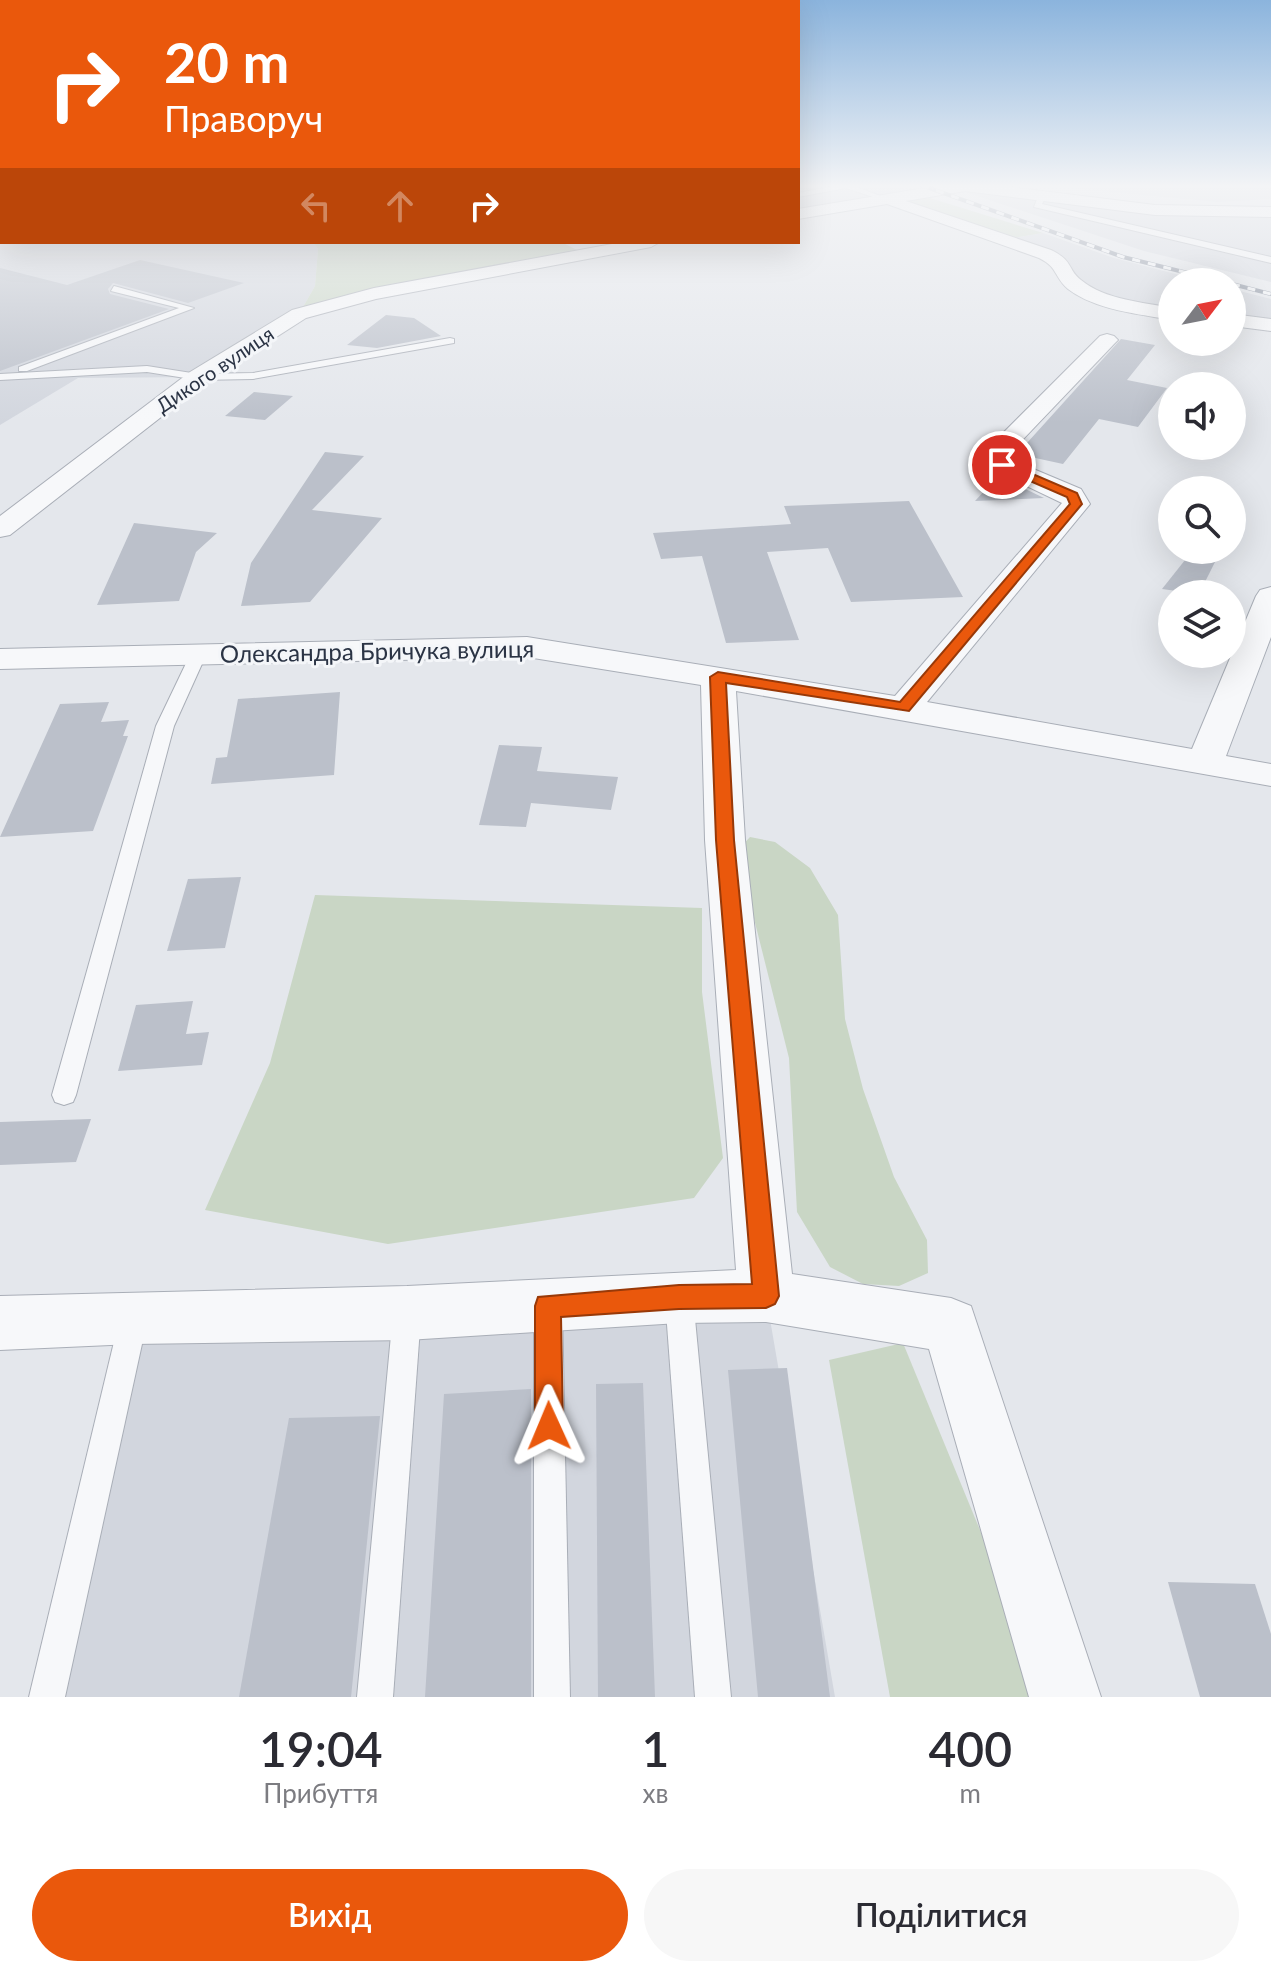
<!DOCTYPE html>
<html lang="uk">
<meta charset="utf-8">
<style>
:root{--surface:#fff;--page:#f7f7f7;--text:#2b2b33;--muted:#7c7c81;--accent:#ea580c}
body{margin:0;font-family:Lato,sans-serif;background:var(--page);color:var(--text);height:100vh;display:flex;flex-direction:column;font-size:30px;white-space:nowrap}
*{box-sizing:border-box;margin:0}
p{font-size:26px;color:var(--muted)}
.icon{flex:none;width:44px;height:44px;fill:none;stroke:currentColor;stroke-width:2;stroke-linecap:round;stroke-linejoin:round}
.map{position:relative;height:1697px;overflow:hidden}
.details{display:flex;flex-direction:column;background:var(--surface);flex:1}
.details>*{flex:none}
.hud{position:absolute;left:0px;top:0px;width:800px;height:244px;box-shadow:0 8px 32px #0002;background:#ea580c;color:#fff;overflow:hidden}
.needle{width:52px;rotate:58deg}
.fabs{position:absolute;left:1158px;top:268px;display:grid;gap:16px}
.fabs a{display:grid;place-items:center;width:88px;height:88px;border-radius:50%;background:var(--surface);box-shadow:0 8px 32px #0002;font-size:40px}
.pin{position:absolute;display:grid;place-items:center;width:68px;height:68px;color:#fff;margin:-34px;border:4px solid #fff;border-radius:50%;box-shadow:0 2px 8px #0007}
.me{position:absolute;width:88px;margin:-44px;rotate:359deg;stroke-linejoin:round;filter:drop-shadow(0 0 6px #0008)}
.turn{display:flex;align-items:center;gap:28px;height:168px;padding:0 32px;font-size:36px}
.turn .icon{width:104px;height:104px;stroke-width:2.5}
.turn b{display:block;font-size:56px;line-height:68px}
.lanes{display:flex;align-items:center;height:76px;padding:0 32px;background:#0003;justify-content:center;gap:40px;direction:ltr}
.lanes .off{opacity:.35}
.eta{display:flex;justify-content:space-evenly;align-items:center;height:136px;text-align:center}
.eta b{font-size:48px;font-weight:600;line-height:56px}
.cta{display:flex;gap:16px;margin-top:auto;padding:16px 32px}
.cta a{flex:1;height:92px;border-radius:48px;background:var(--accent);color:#fff;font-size:32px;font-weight:600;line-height:92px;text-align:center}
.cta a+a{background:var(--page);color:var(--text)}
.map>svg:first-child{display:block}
</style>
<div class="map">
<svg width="1271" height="1697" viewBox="0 0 1271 1697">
<rect width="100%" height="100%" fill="#e4e7ec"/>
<g fill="#d2d6de">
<path d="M0,185L2,242H313L318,249L315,286L299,314L198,377L78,378L0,425Z"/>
<path d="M798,185H891L917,194L798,214Z"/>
<path d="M1038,185H1271V199L1217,202Z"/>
<path d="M953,188L1155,210L1271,213V282L1144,251Z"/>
<path d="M1043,233L1114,258L1206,282H1172V314L1104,297L1066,269L1006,239Z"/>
<path d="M1232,289L1271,299V325L1232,320Z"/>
<path d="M766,1296L835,1697H46L133,1317Z"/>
</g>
<g fill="#c9d6c5">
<path d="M917,194L1043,233L1006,239L882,198Z"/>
<path d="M313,242H561L585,254L299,314L315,286L318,249Z"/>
<path d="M750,837L775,842L810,868L838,915L845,1019L863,1089L894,1177L927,1240L928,1273L899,1286L863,1284L830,1267L797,1212L789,1058L737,851Z"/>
<path d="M315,895L702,908V992L723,1158L694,1198L388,1244L205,1210L270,1063Z"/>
<path d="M903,1343L1010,1603L1034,1697H890L829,1360Z"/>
</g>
<g fill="#bbc0ca">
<path d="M140,260L244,283L188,303L113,283L108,289L110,294L169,309L0,371V268L67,285Z"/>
<path d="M386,315L414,318L441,336L377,348L347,345Z"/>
<path d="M1121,339L1155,345L1127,380L1167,388L1138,427L1099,419L1063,464L1017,454Z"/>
<path d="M254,392L293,396L265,420L225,416Z"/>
<path d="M325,452L364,456L312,510L382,518L310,602L241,606L251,563Z"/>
<path d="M998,476L1044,498L975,501Z"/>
<path d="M909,501L963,597L851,602L828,548L767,552L799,640L726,643L702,556L661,559L653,533L791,524L784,506Z"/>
<path d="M134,523L217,533L196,552L179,601L97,605Z"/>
<path d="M1193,550H1221L1199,594L1162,589Z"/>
<path d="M340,692L334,775L211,784L216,758L227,757L238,699Z"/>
<path d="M109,702L101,722L129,720L123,736H128L93,831L0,837L60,704Z"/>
<path d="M499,745L542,747L537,771L618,777L611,810L531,803L526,827L479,825Z"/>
<path d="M241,877L225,948L167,951L188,879Z"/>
<path d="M193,1001L186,1034L209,1032L202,1065L118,1071L136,1005Z"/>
<path d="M91,1119L76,1162L0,1165V1122Z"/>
<path d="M787,1368L830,1697H758L728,1370Z"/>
<path d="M643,1383L655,1697H598L596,1384Z"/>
<path d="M531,1389V1697H425L444,1394Z"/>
<path d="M380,1416L351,1697H239L289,1418Z"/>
<path d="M1168,1582L1255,1584L1271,1634V1697H1200Z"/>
</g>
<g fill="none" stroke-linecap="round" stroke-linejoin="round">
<defs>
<g id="lane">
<path d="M839,185H851L886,198L882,200L846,188L798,197V193Z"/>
<path d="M1039,194L1046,196L1042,204L1271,257V263L1034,207Z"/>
<path d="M114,286L194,308L27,371H19V367L179,308L111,291Z"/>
<path d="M450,338L454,339V343L253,379L198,380L147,372L0,380V374L147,366L198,374L253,373Z"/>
<path d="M198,650L206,655L174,726L76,1095L73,1102L64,1105L55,1102L52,1095L156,726L190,655Z"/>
<path d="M679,1285L689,1289L693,1298L731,1697H695L665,1298L669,1289Z"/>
<path d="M548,1293L558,1297L562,1306L570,1697H534V1306L538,1297Z"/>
<path d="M407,1301L417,1304L421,1314L393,1697H357L393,1314L397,1304Z"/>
<path d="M133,1307L143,1311L147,1321L65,1697H29L119,1321L123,1311Z"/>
</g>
<g id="street">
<path d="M943,185H994L1155,205L1271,207V217L1155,215L965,191L906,201L1051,250C1074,261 1067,269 1081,280C1105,300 1143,302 1172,308V320C1139,314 1095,310 1068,289C1054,277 1058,267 1039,258L887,204L798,219V209Z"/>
<path d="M623,242H660L651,247L376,299L306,318L206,382L10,535L0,537V516L190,372L292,310L374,288Z"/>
<path d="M1232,314L1271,319V331L1232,326Z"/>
<path d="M1107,334L1114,336L1118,340L1114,344L1009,454L1012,460L1081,489L1090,504L927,702L1192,749L1256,596L1260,590L1271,587V637L1226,756L1271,764V786L736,691L745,840L792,1274L951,1298L971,1306L1101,1697H1029L929,1349L766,1322L679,1323L407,1340L133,1344L0,1350V1296L407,1286L736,1270L705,840L701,685L527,657L0,669V649L527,637L895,696L1062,503L993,470L983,453L1100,336Z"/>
</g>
</defs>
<use href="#lane" stroke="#a9aeb7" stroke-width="2"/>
<use href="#street" stroke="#a9aeb7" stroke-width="2"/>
<use href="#lane" fill="#f7f8fa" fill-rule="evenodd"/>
<use href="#street" fill="#f7f8fa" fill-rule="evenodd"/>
<defs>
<g id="rail">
<path d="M921,185L1123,257L1224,282"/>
<path d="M1232,284L1271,294"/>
</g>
</defs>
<use href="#rail" stroke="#7d8696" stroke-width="4"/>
<use href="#rail" stroke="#f4f6f9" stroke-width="3" stroke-dasharray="8" stroke-linecap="butt"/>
</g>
<linearGradient id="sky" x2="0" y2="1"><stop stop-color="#8bb4dd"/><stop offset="0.44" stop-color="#f3f4f6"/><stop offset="1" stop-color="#f3f4f6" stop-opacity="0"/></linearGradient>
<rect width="1271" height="423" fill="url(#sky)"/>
<path fill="#ea580c" stroke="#983908" stroke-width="2" d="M998,463H1007L1077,493L1082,504L909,711L726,683L734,840L779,1296L775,1304L766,1308L679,1309L561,1317L563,1426L559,1436L549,1440L539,1436L535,1426V1306L538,1297L679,1285L752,1284L716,840L710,677L718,672L900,702L1070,504L1067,497L998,467Z"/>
<g text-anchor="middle" stroke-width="6" stroke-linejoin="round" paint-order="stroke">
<g font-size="20" fill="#2b3445" stroke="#f4f6f9">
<text transform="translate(215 370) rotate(-34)" y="7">Дикого вулиця</text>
</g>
<g font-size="24" fill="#2b3445" stroke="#f4f6f9">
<text transform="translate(377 652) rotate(-1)" y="8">Олександра Бричука вулиця</text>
</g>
</g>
</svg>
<div class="fabs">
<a><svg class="needle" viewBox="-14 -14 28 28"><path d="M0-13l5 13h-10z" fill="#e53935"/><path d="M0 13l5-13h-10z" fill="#7c7c81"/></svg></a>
<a><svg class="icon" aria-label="sound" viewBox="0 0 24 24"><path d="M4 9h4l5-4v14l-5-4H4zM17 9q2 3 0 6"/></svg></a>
<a><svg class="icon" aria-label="search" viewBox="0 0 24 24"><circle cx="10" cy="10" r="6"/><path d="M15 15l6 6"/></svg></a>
<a><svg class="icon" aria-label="layers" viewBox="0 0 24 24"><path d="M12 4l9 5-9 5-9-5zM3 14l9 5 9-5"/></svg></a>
</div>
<div class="pin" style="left:1002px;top:465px;background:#d93025"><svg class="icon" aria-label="arrive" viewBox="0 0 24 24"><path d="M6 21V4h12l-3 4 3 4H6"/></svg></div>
<svg class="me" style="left:549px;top:1426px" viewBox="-20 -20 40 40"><path d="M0-17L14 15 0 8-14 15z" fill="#ea580c" stroke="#fff" stroke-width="4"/></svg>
<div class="hud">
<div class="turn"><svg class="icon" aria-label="right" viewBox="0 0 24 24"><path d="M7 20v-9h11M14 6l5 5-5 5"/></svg><div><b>20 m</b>Праворуч</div></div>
<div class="lanes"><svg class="icon off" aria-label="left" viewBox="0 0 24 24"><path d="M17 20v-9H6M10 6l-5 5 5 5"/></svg><svg class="icon off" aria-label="ahead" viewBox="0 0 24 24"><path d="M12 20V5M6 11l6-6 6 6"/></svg><svg class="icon" aria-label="right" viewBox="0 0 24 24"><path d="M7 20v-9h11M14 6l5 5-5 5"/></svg></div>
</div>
</div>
<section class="details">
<div class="eta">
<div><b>19:04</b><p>Прибуття</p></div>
<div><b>1</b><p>хв</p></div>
<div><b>400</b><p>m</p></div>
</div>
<div class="cta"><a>Вихід</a><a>Поділитися</a></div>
</section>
